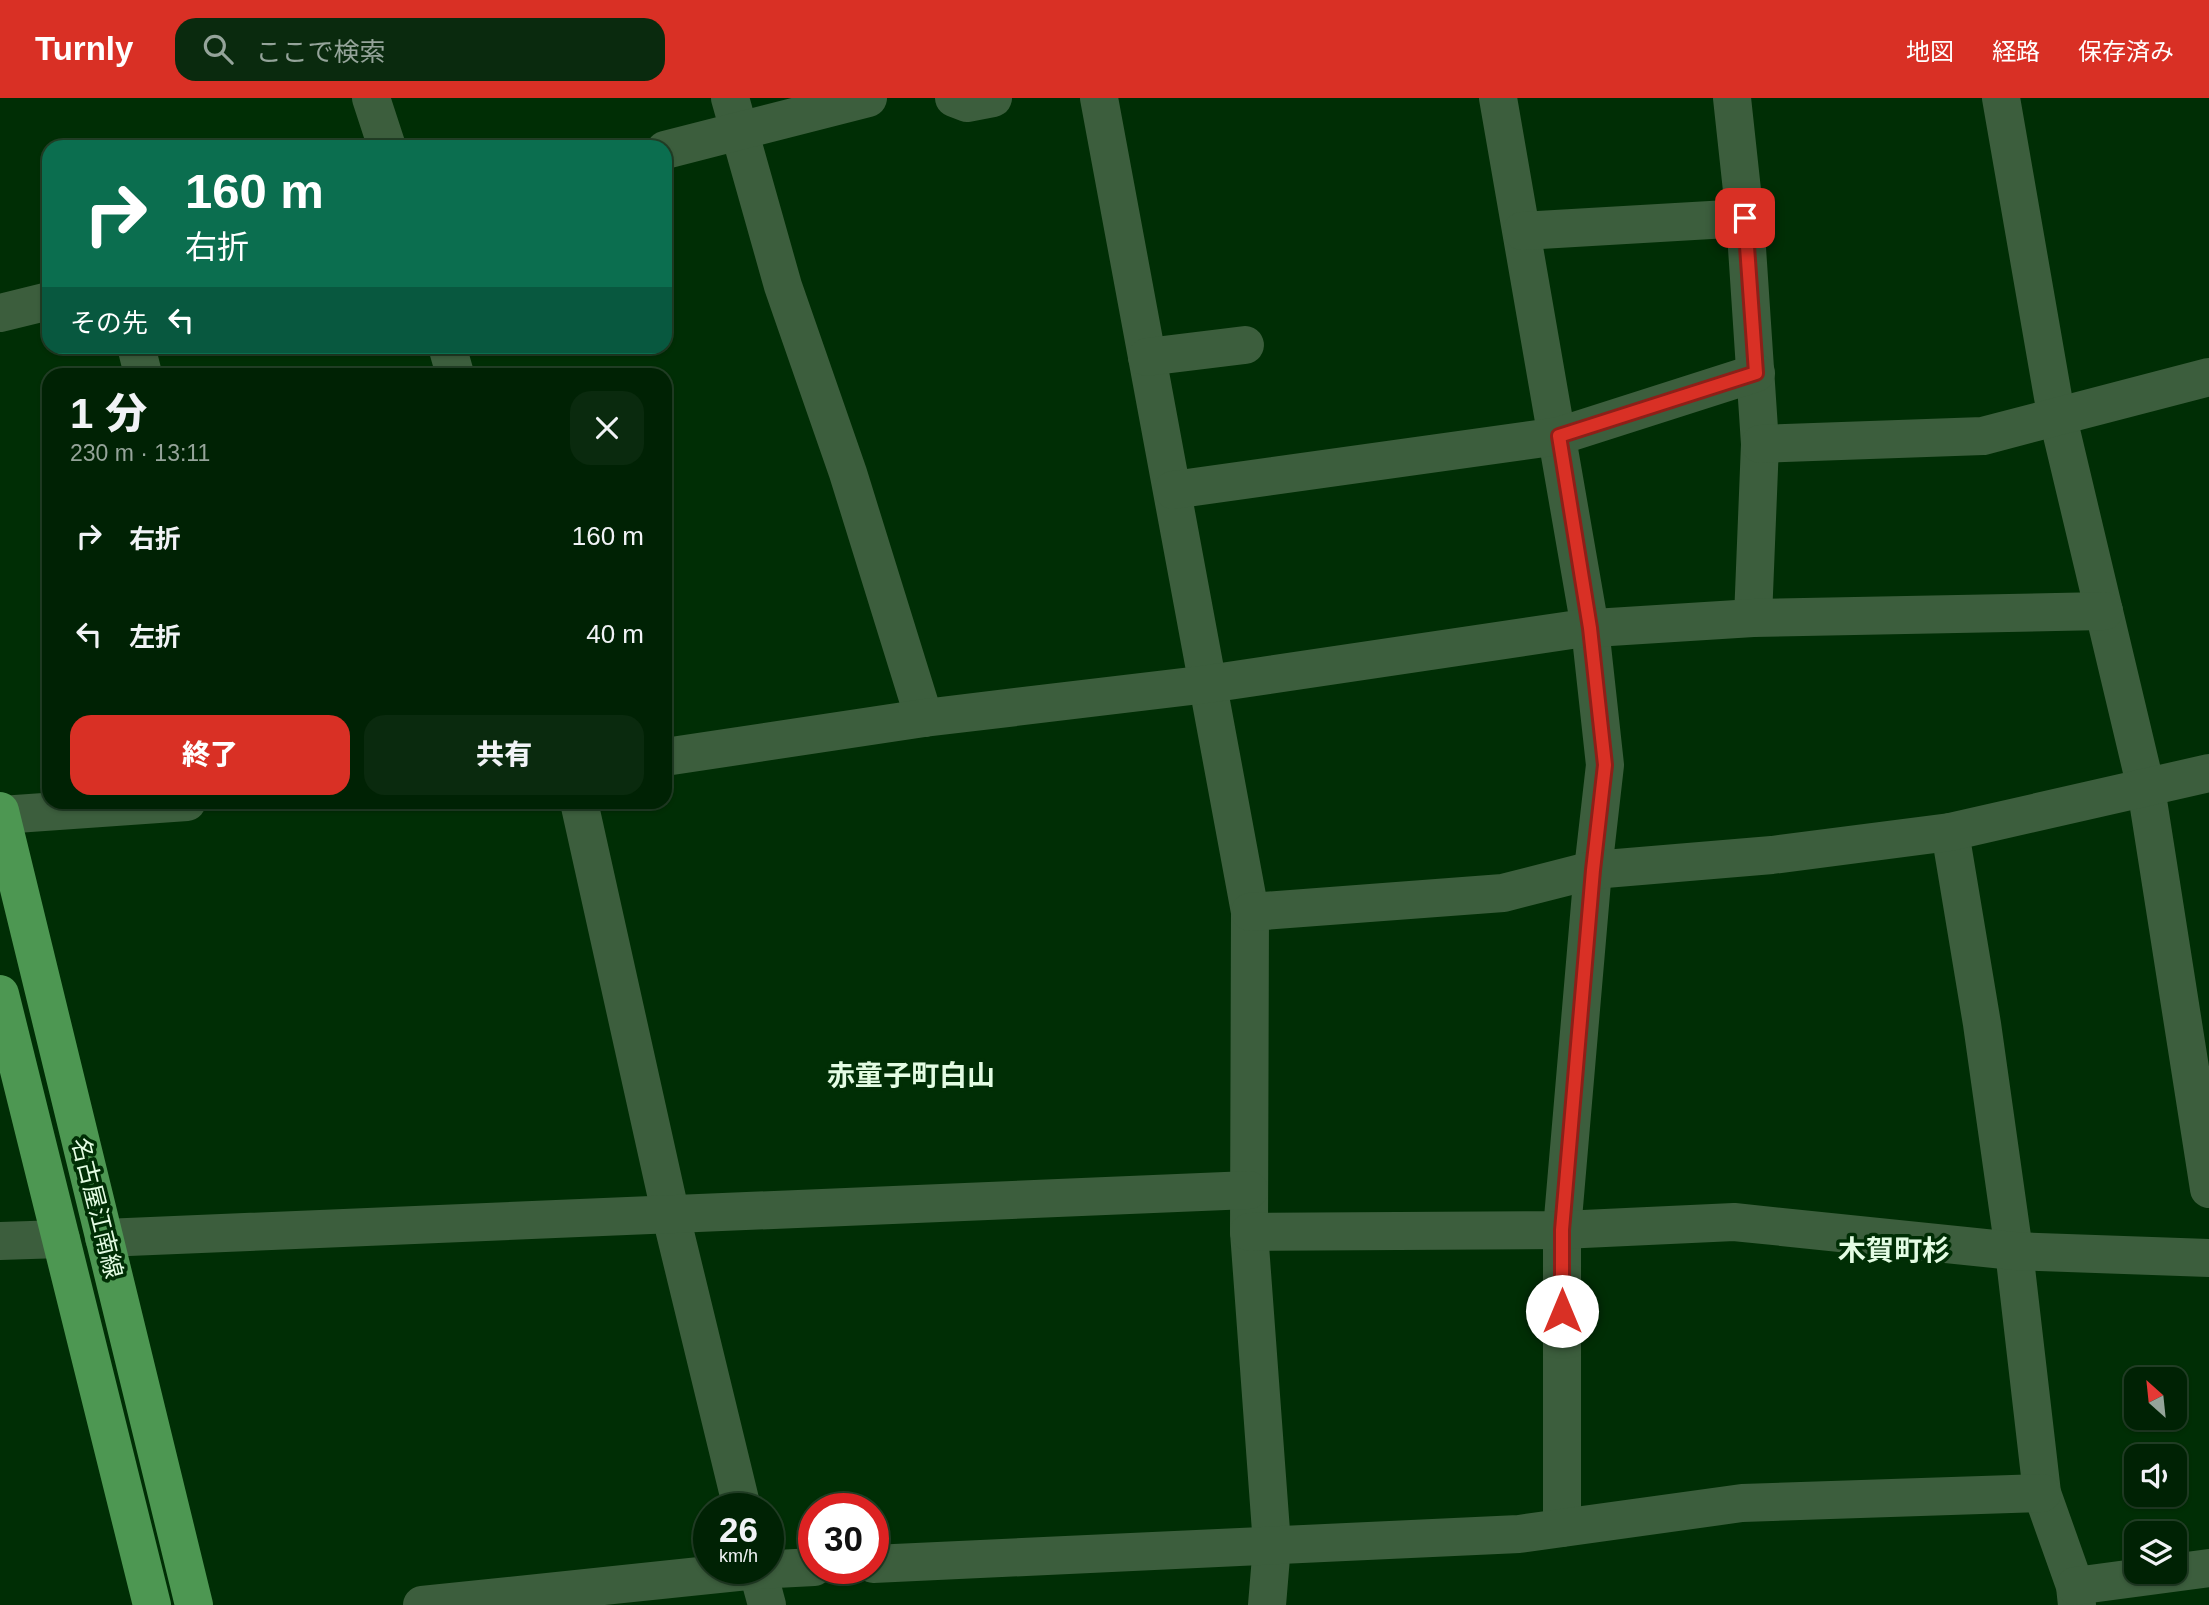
<!DOCTYPE html>
<html lang="ja">
<meta charset="utf-8">
<style>
:root{--surface:#002204;--page:#0a2a0e;--text:#f1f3f6;--muted:#95a49a;--line:#223f26;--accent:#d93025}
body{margin:0;font-family:Arial,"Noto Sans JP",sans-serif;background:var(--page);color:var(--text);height:100vh;display:flex;flex-direction:column;font-size:26px;white-space:nowrap}
*{box-sizing:border-box;margin:0}
p{font-size:23px;color:var(--muted)}
.icon{flex:none;width:38px;height:38px;fill:none;stroke:currentColor;stroke-width:2;stroke-linecap:round;stroke-linejoin:round}
.map{position:relative;flex:1;overflow:hidden}
.side{position:absolute;left:42px;top:270px;width:630px;height:441px;display:flex;flex-direction:column;background:var(--surface);border-radius:21px;box-shadow:0 2px 5px #0004,0 0 0 2px var(--line)}
.side>*{flex:none}
.banner{position:absolute;left:42px;top:42px;width:630px;height:214px;border-radius:21px;box-shadow:0 2px 5px #0004,0 0 0 2px var(--line);background:#0b6e4f;color:#fff;overflow:hidden}
.needle{width:46px;rotate:333deg}
.tools{position:absolute;left:2124px;top:1269px;display:grid;gap:14px}
.tools a{display:grid;place-items:center;width:63px;height:63px;border-radius:14px;background:var(--surface);box-shadow:0 2px 5px #0004,0 0 0 2px var(--line);font-size:35px}
.speed{position:absolute;left:693px;top:1395px;display:flex;gap:14px;font-size:35px;font-weight:700;text-align:center}
.speed>*{display:grid;place-content:center;width:91px;height:91px;border-radius:50%;background:var(--surface);box-shadow:0 2px 5px #0004,0 0 0 2px var(--line);line-height:1}
.speed small{font-size:18px;font-weight:400}
.speed .limit{border:10px solid #d22;background:#fff;color:#111}
.pin{position:absolute;display:grid;place-items:center;width:60px;height:60px;color:#fff;margin:-30px;border-radius:14px;box-shadow:0 4px 10px #0006}
.me{position:absolute;width:77px;margin:-38px;rotate:0deg;stroke-linejoin:round;filter:drop-shadow(0 0 5px #0008)}
.turn{display:flex;align-items:center;gap:24px;height:147px;padding:0 28px;font-size:32px}
.turn .icon{width:91px;height:91px;stroke-width:2.5}
.turn b{display:block;font-size:49px;line-height:60px}
.then{display:flex;align-items:center;height:66px;padding:0 28px;background:#0003;gap:14px;font-size:26px}
.round{display:grid;place-items:center;flex:none;width:74px;height:74px;border-radius:21px;background:var(--page)}
.head{display:flex;align-items:center;justify-content:space-between;height:119px;padding:0 28px}
h1{font-size:42px;font-weight:800;line-height:52px}
.action{display:flex;gap:14px;margin-top:auto;padding:14px 28px}
.action a{flex:1;height:80px;border-radius:21px;background:var(--accent);color:#fff;font-size:28px;font-weight:800;line-height:80px;text-align:center}
.action a+a{background:var(--page);color:var(--text)}
ul{padding:0;list-style:none}
li{display:flex;align-items:center;gap:21px;height:98px;padding:0 28px}
li div{flex:1}
li b{display:block;font-size:26px}
li em{font-style:normal}
header{display:flex;align-items:center;gap:42px;box-sizing:border-box;height:98px;padding:0 35px;background:var(--accent);color:#fff}
header strong{font-size:33px}
nav{display:flex;gap:38px;margin-inline-start:auto;font-size:24px}
.search{width:490px;height:63px;background:var(--page);display:flex;align-items:center;gap:18px;box-sizing:border-box;padding:0 24px;border-radius:21px;color:var(--muted);font-size:26px}
.map>svg:first-child{display:block}
</style>
<header>
<strong>Turnly</strong>
<div class="search"><svg class="icon" aria-label="search" viewBox="0 0 24 24"><circle cx="10" cy="10" r="6"/><path d="M15 15l6 6"/></svg>ここで検索</div>
<nav><a>地図</a><a>経路</a><a>保存済み</a></nav>
</header>
<div class="map">
<svg width="2209" height="1507" viewBox="0 0 2209 1507">
<rect width="100%" height="100%" fill="#002e05"/>
<g fill="none" stroke-linecap="round" stroke-linejoin="round">
<g stroke="#3c5e3d" stroke-width="38">
<path d="M371,0L387,49"/>
<path d="M730,0L783,188L848,375L924,620"/>
<path d="M954,0L967,5L993,0"/>
<path d="M1099,0L1250,814L1249,1134L1272,1447L1267,1507"/>
<path d="M1498,0L1590,530L1605,667L1593,772L1562,1132V1430"/>
<path d="M1732,0L1745,120L1760,346L1753,520"/>
<path d="M2001,0L2053,299L2146,690L2209,1091"/>
<path d="M665,52L868,0"/>
<path d="M1522,133L1745,120"/>
<path d="M0,215L49,203"/>
<path d="M136,248L143,276"/>
<path d="M447,248L455,276"/>
<path d="M1147,259L1245,247"/>
<path d="M1760,346L1983,338L2209,279"/>
<path d="M1173,392L1559,338L1756,275"/>
<path d="M665,659L924,620L1208,586L1578,531L1753,520L2104,513"/>
<path d="M579,704L671,1118L742,1410"/>
<path d="M1,717L187,704"/>
<path d="M1950,734L1982,926L2014,1153L2042,1395L2075,1488L2077,1507"/>
<path d="M1250,814L1503,795L1593,772L1772,757L1950,734L2209,675"/>
<path d="M1249,1134L1562,1132L1734,1124L2014,1153L2209,1160"/>
<path d="M104,1140L1249,1092"/>
<path d="M0,1143L61,1141"/>
<path d="M873,1466L1519,1436L1742,1405L2042,1395"/>
<path d="M757,1470L767,1507"/>
<path d="M2075,1488L2209,1470"/>
<path d="M422,1507L757,1472L814,1469"/>
</g>
<g stroke="#4d9752" stroke-width="38">
<path d="M0,713L194,1507"/>
<path d="M0,896L152,1507"/>
</g>
</g>
<g fill="none" stroke-linecap="round" stroke-linejoin="round">
<defs>
<path id="route" d="M1562,1213V1132L1593,772L1605,667L1590,530L1559,338L1756,275L1745,120"/>
</defs>
<use href="#route" stroke="#8d1f18" stroke-width="18"/>
<use href="#route" stroke="#d93025" stroke-width="12"/>
</g>
<g text-anchor="middle" stroke-width="7" stroke-linejoin="round" paint-order="stroke">
<g font-size="24" fill="#e3fce3" stroke="#002e05">
<text transform="translate(97 1110) rotate(76)" y="8">名古屋江南線</text>
</g>
<g font-size="28" font-weight="bold" fill="#e3fce3" stroke="#002e05">
<text x="911" y="987">赤童子町白山</text>
<text x="1894" y="1162">木賀町杉</text>
</g>
</g>
</svg>
<div class="tools">
<a><svg class="needle" viewBox="-14 -14 28 28"><path d="M0-13l5 13h-10z" fill="#e53935"/><path d="M0 13l5-13h-10z" fill="#95a49a"/></svg></a>
<a><svg class="icon" aria-label="sound" viewBox="0 0 24 24"><path d="M4 9h4l5-4v14l-5-4H4zM17 9q2 3 0 6"/></svg></a>
<a><svg class="icon" aria-label="layers" viewBox="0 0 24 24"><path d="M12 4l9 5-9 5-9-5zM3 14l9 5 9-5"/></svg></a>
</div>
<div class="speed"><div>26<small>km/h</small></div><div class="limit">30</div></div>
<div class="pin" style="left:1745px;top:120px;background:#d93025"><svg class="icon" aria-label="arrive" viewBox="0 0 24 24"><path d="M6 21V4h12l-3 4 3 4H6"/></svg></div>
<svg class="me" style="left:1562px;top:1213px" viewBox="-20 -20 40 40"><circle r="19" fill="#fff"/><path d="M0-13L10 11 0 6-10 11z" fill="#d93025"/></svg>
<div class="banner">
<div class="turn"><svg class="icon" aria-label="right" viewBox="0 0 24 24"><path d="M7 20v-9h11M14 6l5 5-5 5"/></svg><div><b>160 m</b>右折</div></div>
<div class="then">その先<svg class="icon" aria-label="left" viewBox="0 0 24 24"><path d="M17 20v-9H6M10 6l-5 5 5 5"/></svg></div>
</div>
<section class="side">
<div class="head"><div><h1>1 分</h1><p>230 m · 13:11</p></div><a class="round"><svg class="icon" aria-label="close" viewBox="0 0 24 24"><path d="M6 6l12 12M18 6L6 18"/></svg></a></div>
<ul>
<li><svg class="icon" aria-label="right" viewBox="0 0 24 24"><path d="M7 20v-9h11M14 6l5 5-5 5"/></svg><div><b>右折</b></div><em>160 m</em></li>
<li><svg class="icon" aria-label="left" viewBox="0 0 24 24"><path d="M17 20v-9H6M10 6l-5 5 5 5"/></svg><div><b>左折</b></div><em>40 m</em></li>
</ul>
<div class="action"><a>終了</a><a>共有</a></div>
</section>
</div>
